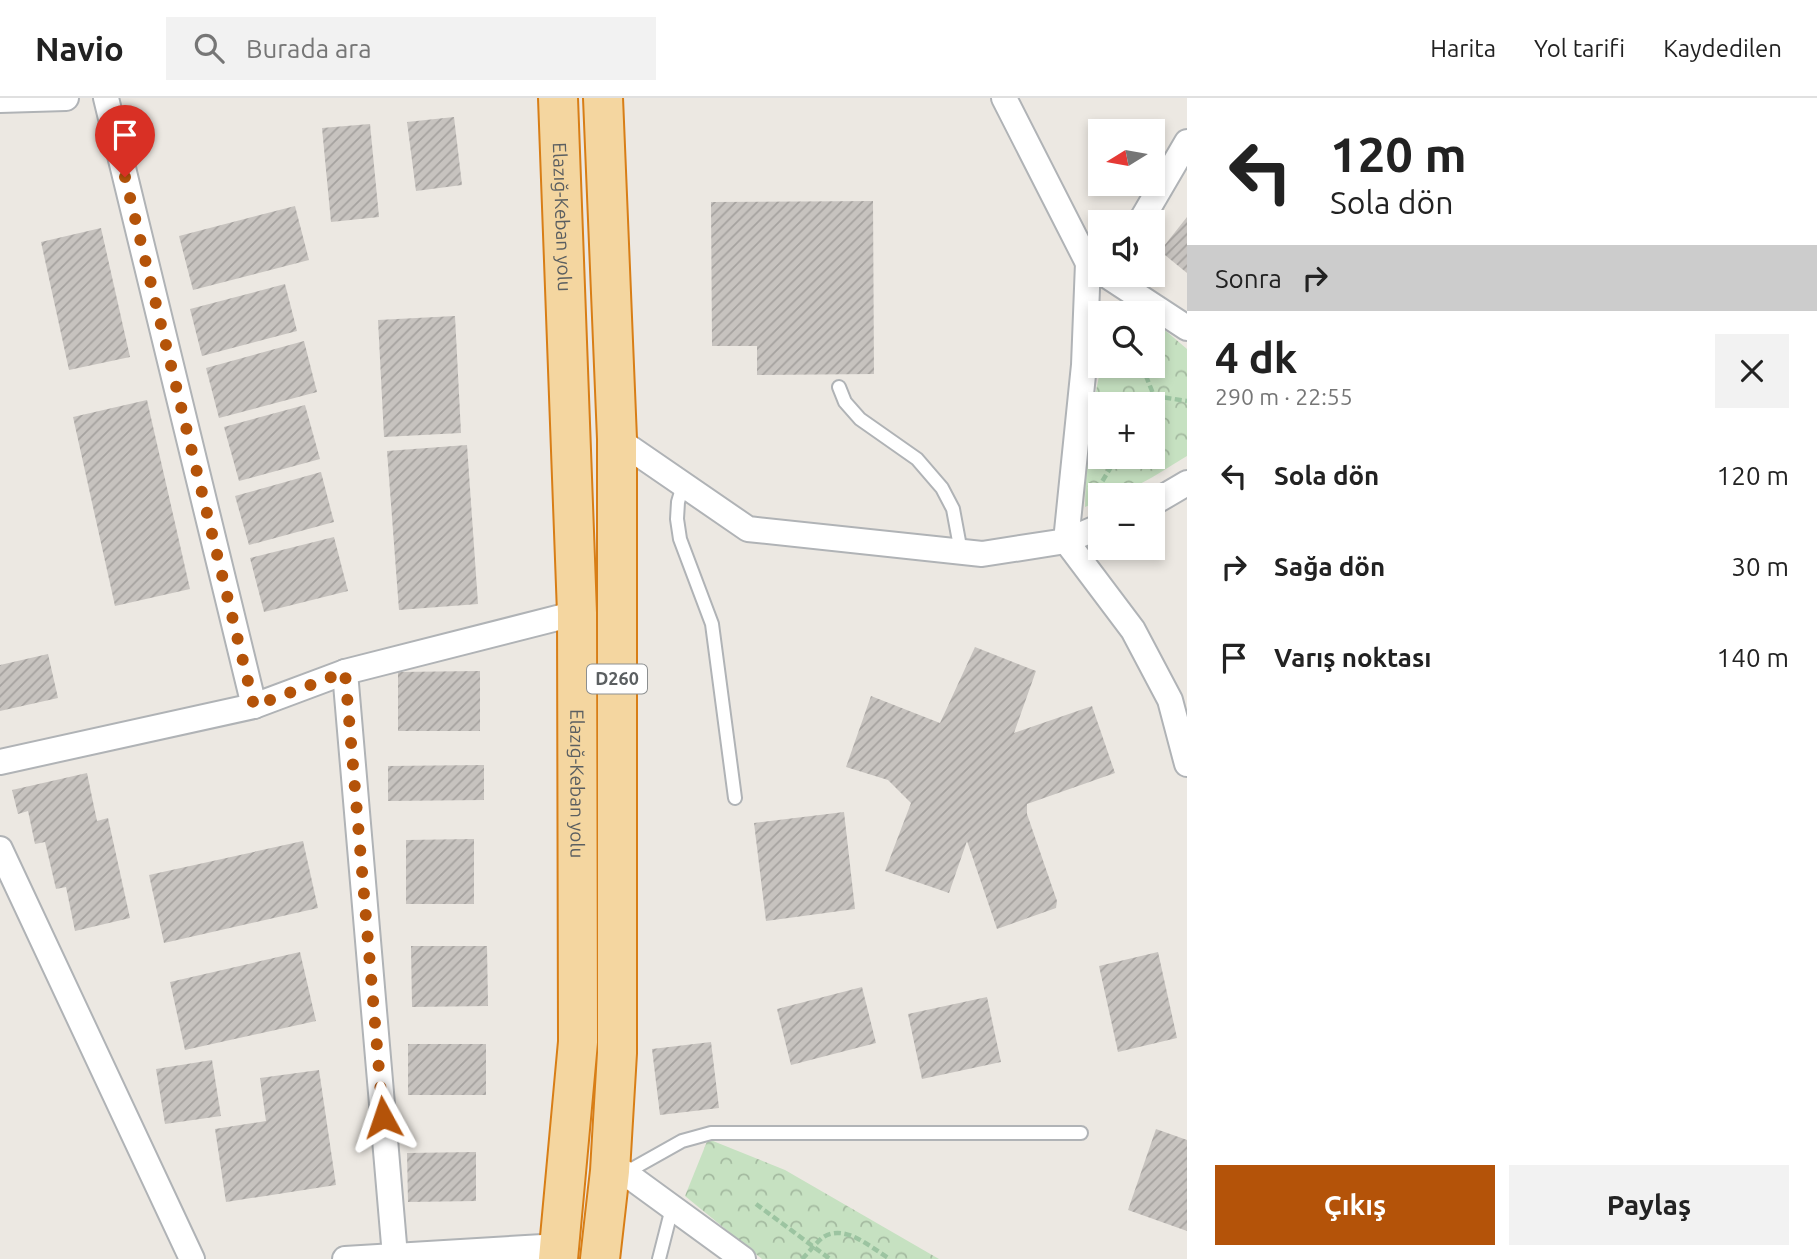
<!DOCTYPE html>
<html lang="tr">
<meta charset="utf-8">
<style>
:root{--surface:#fff;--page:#f2f2f2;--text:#222;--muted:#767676;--line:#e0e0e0;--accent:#b45309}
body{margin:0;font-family:Ubuntu,sans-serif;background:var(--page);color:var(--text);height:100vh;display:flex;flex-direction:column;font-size:26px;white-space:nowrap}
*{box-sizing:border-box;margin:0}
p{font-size:23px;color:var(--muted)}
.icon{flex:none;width:38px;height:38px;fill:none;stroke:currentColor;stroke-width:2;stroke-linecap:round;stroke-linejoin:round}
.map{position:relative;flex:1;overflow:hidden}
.side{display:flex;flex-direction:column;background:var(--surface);width:630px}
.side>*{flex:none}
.guide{background:#fff;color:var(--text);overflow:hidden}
.needle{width:46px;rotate:259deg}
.buttons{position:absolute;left:1088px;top:21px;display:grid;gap:14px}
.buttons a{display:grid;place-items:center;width:77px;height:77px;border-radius:0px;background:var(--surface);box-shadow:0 4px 10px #0003;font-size:35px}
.pin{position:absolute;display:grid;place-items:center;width:60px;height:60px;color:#fff;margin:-72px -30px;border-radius:50% 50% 50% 0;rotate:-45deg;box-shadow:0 0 7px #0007}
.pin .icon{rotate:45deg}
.me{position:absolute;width:77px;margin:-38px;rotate:355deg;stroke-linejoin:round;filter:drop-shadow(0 0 5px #0008)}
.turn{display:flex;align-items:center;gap:24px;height:147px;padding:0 28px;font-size:32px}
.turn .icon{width:91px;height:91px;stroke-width:2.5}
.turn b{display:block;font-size:49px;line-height:60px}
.then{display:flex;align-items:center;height:66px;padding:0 28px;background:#0003;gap:14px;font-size:26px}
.round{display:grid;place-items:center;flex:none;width:74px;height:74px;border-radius:0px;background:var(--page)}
.headline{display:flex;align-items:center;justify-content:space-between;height:119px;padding:0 28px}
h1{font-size:42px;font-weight:700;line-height:52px}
.cta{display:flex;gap:14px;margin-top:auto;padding:14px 28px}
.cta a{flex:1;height:80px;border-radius:0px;background:var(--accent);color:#fff;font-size:28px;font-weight:700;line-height:80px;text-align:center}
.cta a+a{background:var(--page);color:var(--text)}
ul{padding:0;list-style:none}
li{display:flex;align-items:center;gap:21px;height:91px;padding:0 28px}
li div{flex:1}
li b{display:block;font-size:26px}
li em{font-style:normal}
header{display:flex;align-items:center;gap:42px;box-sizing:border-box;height:98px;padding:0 35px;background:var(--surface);border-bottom:2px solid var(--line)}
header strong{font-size:33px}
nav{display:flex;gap:38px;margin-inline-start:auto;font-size:24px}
.search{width:490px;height:63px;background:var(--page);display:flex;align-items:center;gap:18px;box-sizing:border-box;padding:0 24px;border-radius:0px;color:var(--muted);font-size:26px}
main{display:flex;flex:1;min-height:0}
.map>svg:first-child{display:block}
</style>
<header>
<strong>Navio</strong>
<div class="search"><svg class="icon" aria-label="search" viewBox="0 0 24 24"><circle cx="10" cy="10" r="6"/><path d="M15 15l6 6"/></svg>Burada ara</div>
<nav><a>Harita</a><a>Yol tarifi</a><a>Kaydedilen</a></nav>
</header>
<main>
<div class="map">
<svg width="1187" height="1161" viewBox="0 0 1187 1161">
<defs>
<pattern id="forest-crowns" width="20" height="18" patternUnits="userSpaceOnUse" patternTransform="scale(1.75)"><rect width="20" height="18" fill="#c6e1c1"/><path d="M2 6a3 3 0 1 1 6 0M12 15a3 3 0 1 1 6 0" fill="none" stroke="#a4baa0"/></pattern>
<pattern id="building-hatch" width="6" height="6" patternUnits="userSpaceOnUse" patternTransform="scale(1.75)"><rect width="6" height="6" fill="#c7c3bf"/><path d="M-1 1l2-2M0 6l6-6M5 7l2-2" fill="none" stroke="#a5a29f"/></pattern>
</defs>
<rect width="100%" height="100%" fill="#ece8e2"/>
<g fill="url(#forest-crowns)" fill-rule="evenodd">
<path d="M1153,222L1187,251V358C1163,372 1130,397 1101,397V402L1085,409L1087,338L1101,268H1153ZM1101,306H1153V359H1101Z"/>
<path d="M708,1041L785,1072L939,1161H762L685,1098Z"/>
</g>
<g fill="url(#building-hatch)">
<path d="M454,19L462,87L416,93L407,24Z"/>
<path d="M370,26L379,119L331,124L322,30Z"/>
<path d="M873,103L874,276L757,277V248H712L711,104Z"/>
<path d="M295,108L309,162L193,192L179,138Z"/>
<path d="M1187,119V175L1160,153Z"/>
<path d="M101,130L130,259L69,272L41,144Z"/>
<path d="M285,186L297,233L202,258L190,211Z"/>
<path d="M455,218L461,335L384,339L378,222Z"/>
<path d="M304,243L317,294L219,320L206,270Z"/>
<path d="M147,302L190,491L115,508L73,319Z"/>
<path d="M305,307L320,361L239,383L224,329Z"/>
<path d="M467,347L478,506L399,512L387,353Z"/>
<path d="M321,374L334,424L249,447L235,398Z"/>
<path d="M334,439L348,493L264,514L250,460Z"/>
<path d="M975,549L1036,573L1014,635L1092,608L1115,675L1027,706V716L1057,803L1056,810L997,831L967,743L949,795L885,773L911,705L888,682L846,669L871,598L940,625Z"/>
<path d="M48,556L58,600L0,613V567Z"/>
<path d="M480,573V633H398V574Z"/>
<path d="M484,667V702L388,703V668Z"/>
<path d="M87,675L97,723L108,720L130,820L75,833L66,789L56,791L45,744L35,746L28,713L18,716L12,692Z"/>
<path d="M844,714L855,811L766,823L754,725Z"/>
<path d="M474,741V806H406V742Z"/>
<path d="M303,743L318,810L164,845L149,777Z"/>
<path d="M411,848H487L488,908L412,909Z"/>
<path d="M300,854L316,923L185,952L170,884Z"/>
<path d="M1158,854L1177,940L1118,954L1099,868Z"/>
<path d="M862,889L876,945L791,967L777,911Z"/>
<path d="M987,899L1001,964L922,981L908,916Z"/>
<path d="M711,944L719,1010L660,1017L652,951Z"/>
<rect x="408" y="946" width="78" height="51"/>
<path d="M212,962L221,1018L165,1026L156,971Z"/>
<path d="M319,972L336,1087L226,1104L215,1031L266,1023L260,980Z"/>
<path d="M1156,1031L1187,1042V1133L1128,1112Z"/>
<path d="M476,1054V1103L408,1104L407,1055Z"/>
</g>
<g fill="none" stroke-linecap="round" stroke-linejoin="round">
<defs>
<g id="service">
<path d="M839,289L845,304L860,321L917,361L942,390L953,411L961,454"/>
<path d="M683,387L678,404L677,421L680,441L712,526L735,700"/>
<path d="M625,1075L682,1043L711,1035H1081"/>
<path d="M659,1161L672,1110"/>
</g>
<g id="minor">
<path d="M106,0L254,608"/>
<path d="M1004,0L1088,165L1100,173"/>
<path d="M0,2L66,0"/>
<path d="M1138,124L1142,121L1187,44"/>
<path d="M1101,155L1088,165L1084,267L1066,443L1133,532L1170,602L1187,666"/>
<path d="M1106,177L1187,230"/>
<path d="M617,341L748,431L982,456L1066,443L1101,428"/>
<path d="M1153,405L1187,385"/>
<path d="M345,574L395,1158"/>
<path d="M0,664L254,608L345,574L577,515"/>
<path d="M0,751L192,1161"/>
<path d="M610,1073L625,1075L743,1161"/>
<path d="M345,1161L560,1148"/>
</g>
<g id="trunk">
<path id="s1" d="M558,0L577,515L578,944L558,1161"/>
<path d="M600,1161L610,1073L617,955V341L603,0"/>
</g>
</defs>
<use href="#service" stroke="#b0b3b6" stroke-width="16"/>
<use href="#minor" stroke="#b0b3b6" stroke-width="28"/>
<use href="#trunk" stroke="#d87e16" stroke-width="42"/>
<g stroke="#9cc4a1" stroke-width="4.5" stroke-dasharray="7 3.5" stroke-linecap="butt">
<path d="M1142,268L1154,298L1150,306"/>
<path d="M1154,298L1187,303"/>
<path d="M1097,392L1117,359"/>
<path d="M756,1106L830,1161"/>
<path d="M802,1161C809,1154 815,1146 822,1140C844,1124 871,1150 890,1161"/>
</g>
<use href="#service" stroke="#fff" stroke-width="12"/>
<use href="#minor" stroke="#fff" stroke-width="24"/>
<use href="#trunk" stroke="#f4d6a0" stroke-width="38"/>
</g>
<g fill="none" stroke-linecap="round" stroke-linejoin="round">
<path stroke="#b45309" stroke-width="12" stroke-dasharray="0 21.6" d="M125,79L254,608L345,574L383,1019"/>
</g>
<g text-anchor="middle" stroke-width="5" stroke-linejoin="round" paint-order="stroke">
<rect fill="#fff" stroke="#8c8f90" stroke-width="2" x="587" y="566.5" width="60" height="29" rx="5"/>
<g font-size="18" font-weight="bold" fill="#5b5f61">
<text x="617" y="587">D260</text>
</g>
<g font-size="19" fill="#5b5f61" stroke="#fff">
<text dy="7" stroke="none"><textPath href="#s1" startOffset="119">Elazığ-Keban yolu</textPath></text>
<text dy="7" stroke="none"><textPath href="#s1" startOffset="686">Elazığ-Keban yolu</textPath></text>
</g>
</g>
</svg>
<div class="buttons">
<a><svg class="needle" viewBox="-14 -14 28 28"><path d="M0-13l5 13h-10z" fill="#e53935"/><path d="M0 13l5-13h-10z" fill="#767676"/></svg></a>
<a><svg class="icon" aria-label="sound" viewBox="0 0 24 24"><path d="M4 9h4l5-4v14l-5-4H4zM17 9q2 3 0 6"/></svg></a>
<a><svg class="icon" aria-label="search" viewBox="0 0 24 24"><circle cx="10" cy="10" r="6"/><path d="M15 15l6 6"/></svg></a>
<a>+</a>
<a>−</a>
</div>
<div class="pin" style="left:125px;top:79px;background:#d93025"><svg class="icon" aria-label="arrive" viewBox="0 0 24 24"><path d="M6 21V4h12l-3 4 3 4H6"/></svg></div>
<svg class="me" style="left:383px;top:1019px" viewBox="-20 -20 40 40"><path d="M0-17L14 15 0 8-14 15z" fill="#b45309" stroke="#fff" stroke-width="4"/></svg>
</div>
<section class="side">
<div class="guide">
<div class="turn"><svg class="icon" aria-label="left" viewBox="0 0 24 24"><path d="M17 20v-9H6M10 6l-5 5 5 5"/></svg><div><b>120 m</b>Sola dön</div></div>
<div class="then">Sonra<svg class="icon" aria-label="right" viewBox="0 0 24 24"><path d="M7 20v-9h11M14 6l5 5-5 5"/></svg></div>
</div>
<div class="headline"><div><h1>4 dk</h1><p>290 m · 22:55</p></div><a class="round"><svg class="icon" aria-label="close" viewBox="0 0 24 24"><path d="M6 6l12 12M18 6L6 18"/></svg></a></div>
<ul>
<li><svg class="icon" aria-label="left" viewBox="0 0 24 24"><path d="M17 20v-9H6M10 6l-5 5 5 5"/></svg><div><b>Sola dön</b></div><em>120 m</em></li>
<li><svg class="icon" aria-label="right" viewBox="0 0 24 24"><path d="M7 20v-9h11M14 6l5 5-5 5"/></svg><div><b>Sağa dön</b></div><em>30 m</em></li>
<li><svg class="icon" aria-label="arrive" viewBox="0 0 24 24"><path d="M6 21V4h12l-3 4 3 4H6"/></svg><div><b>Varış noktası</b></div><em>140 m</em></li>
</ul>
<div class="cta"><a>Çıkış</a><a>Paylaş</a></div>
</section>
</main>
